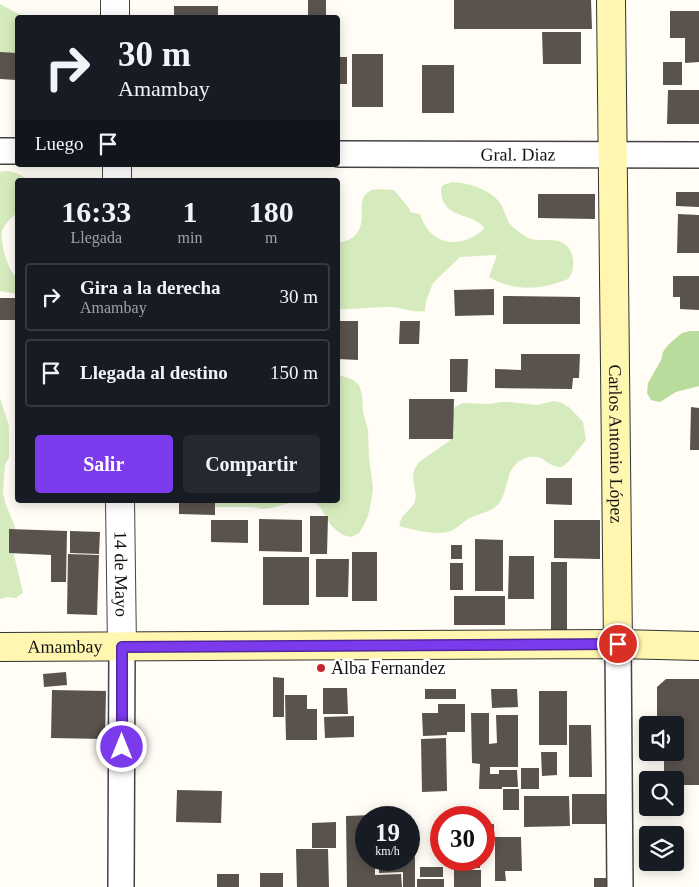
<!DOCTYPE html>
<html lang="es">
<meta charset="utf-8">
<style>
:root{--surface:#171b24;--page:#242831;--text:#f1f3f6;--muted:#9ea1a6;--line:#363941;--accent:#7c3aed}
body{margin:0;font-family:Georgia,serif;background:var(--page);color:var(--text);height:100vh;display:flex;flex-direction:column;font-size:19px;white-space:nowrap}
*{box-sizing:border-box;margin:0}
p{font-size:16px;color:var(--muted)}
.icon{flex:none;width:28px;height:28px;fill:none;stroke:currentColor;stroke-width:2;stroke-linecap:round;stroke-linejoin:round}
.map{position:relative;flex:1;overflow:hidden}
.sheet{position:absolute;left:15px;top:178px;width:325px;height:325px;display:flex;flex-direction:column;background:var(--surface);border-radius:5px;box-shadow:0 2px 12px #0003}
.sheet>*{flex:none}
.hud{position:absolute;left:15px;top:15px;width:325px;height:152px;border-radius:5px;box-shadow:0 2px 12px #0003;background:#171b24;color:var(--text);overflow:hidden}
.fabs{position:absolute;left:639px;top:716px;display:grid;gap:10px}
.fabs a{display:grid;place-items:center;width:45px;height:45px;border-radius:5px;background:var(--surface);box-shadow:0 2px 12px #0003;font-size:25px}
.speed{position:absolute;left:355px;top:806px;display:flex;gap:10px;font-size:25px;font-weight:700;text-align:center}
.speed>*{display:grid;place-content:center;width:65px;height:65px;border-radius:50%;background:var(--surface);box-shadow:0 2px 12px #0003;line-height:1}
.speed small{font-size:12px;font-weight:400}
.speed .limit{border:8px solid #d22;background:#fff;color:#111}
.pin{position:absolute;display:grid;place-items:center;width:42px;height:42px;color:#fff;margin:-21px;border:2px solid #fff;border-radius:50%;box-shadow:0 1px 5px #0007}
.me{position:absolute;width:55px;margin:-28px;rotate:0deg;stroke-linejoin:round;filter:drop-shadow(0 0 4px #0008)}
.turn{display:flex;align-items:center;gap:18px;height:105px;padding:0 20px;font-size:22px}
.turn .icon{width:65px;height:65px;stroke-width:2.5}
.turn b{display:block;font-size:35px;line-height:42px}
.then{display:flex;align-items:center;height:48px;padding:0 20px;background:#0003;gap:10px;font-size:19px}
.eta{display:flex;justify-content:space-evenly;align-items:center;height:85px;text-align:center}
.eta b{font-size:30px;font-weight:700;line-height:35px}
.primary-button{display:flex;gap:10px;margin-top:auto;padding:10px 20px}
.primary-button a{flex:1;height:58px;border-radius:5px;background:var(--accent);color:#fff;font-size:20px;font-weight:700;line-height:58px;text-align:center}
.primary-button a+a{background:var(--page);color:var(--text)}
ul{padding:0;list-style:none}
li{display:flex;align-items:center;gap:15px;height:68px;margin:0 10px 8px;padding:0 10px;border:2px solid var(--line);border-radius:5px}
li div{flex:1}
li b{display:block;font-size:19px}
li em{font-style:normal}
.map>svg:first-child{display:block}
</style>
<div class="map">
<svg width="699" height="887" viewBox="0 0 699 887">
<rect width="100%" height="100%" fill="#fffdf5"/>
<g fill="#d5ebbd">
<path d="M0,4L24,17L18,18L17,67L10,62L0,52Z"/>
<path d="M4,171C13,171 20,173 27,180H18L17,213C12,216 4,225 2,231C0,242 8,272 17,278V294L0,291V172Z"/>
<path d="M452,182C470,183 493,190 502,206C504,211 506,216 508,221C511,227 519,232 525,236C538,245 556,234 568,247C575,256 575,271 568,279C541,290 515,292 489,277L497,255L460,257L433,283L426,301L425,311C412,313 402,307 389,307C372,307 355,310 338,309V242C349,242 358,236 361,224C364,214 357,197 370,191C377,188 387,190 394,190L409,208L410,212L420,214C430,246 460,250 484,229C482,223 477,222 472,219C453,212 441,210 441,188L443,185Z"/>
<path d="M338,375L352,379L359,385L362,394L363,412L368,430L369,458L373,488L372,497L368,516L364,525L359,533L351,537L343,535L336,530L330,524L321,508L314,502L306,500L297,501L271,508L262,509L253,507H216L204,503L203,500H338Z"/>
<path d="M0,398L9,426V457L5,465L3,493L5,502L15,527L14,555L23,593L16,598L7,597L0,599Z"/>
<path d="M554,401L562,403L570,408L583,422L586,440L569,461L562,467C560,467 557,467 555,466C545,463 543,455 530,457C505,462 510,485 500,502C493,512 480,513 470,518C463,521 458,528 451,531C437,536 413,530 399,526L402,517L414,504L416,496L413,478L414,470L419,462L442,446L449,441L454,433L451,424L450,415L455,407L463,403L490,404L500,402H509L537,405Z"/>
</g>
<path fill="#b9dc9c" d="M690,331H699V386L676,392L660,402L651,400L647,393L648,383L661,360L663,352L668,345L682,333Z"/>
<g fill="#5a524d">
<rect x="308" y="0" width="18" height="18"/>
<path d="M454,0H591L592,29H454Z"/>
<rect x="174" y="6" width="44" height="12"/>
<path d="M670,11H699V62L685,63V38H670Z"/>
<path d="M542,32H581V64H543Z"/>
<path d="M0,52L17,53L16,80L0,79Z"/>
<rect x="352" y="54" width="31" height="53"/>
<rect x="338" y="57" width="9" height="27"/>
<rect x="663" y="62" width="19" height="23"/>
<rect x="422" y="65" width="32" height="48"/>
<path d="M668,90H699V124H667Z"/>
<path d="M676,192H699V207L676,206Z"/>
<path d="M538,194H595V219L538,218Z"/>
<path d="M678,214L699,215V253H677Z"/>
<path d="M673,276H699V310L680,309V297H673Z"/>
<path d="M494,289V315L455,316L454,290Z"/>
<path d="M503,296L580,297V324H503Z"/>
<rect x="0" y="298" width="18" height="22"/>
<path d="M338,321H358V360L338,359Z"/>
<path d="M400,321H420L419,344H399Z"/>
<path d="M521,354H580L579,378H573L572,389L495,388V369L521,370Z"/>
<path d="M450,359H468L467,392H450Z"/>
<path d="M409,399H454L453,439H409Z"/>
<path d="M691,407L699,408V450H690Z"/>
<path d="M546,478H572V505L546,504Z"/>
<rect x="46" y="500" width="23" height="2"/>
<path d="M179,500H215V515L179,514Z"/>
<path d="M310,516H328L327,554H310Z"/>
<path d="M259,519L302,520V552L259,551Z"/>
<path d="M211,520H248V543L211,542Z"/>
<path d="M554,520H600V559L554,558Z"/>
<path d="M9,529L67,531L66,582H51V555L9,553Z"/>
<path d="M70,531L100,532L99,554L70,553Z"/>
<path d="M475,539L503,540V591H475Z"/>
<rect x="451" y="545" width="11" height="14"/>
<rect x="352" y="552" width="25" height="49"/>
<path d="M68,554L99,555L97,615L67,614Z"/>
<path d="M509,556H534V599H508Z"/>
<rect x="263" y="557" width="46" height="48"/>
<path d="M316,559H349L348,597H316Z"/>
<rect x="551" y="562" width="16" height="69"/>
<rect x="450" y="563" width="13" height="27"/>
<rect x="454" y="596" width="51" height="29"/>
<path d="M66,672L67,685L44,687L43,674Z"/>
<path d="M273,677L284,678V717H273Z"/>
<path d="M666,679H699V785H675V780H664V759H656V752H675V725H657V687Z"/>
<path d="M323,688H347L348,714H323Z"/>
<rect x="425" y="689" width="31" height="10"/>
<path d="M491,689H517L518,707L492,708Z"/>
<path d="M52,690L106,691L105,739L51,738Z"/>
<rect x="539" y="691" width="28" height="54"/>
<path d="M285,695H307V709H317V740H286Z"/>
<path d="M438,704H465V732H447V735L423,736L422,713H438Z"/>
<path d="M471,713H489V744L497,743L496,715H518V767H490V774H499V770H517L518,787H502V789H479L480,764L472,763Z"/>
<path d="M354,716V737L325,738L324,717Z"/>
<path d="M569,725H591L592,777H569Z"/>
<path d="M446,738L447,791L422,792L421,739Z"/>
<path d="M541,752H557V775L542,776Z"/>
<rect x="521" y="768" width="18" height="21"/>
<rect x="503" y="789" width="16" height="21"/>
<path d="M177,790L222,791L221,823L176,822Z"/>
<path d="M572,794H607L608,824H572Z"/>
<path d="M524,796H569L570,826L524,827Z"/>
<path d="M374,815V818H366V860H375V875L401,874L402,887H347L346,816Z"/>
<path d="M336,822V848H312V823Z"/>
<path d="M494,824V835H484V825Z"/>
<path d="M495,837H521L522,871H505L506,881H495Z"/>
<path d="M296,849H328L329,887H297Z"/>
<path d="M415,857V887H403V872L379,873V860H409V858Z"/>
<rect x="457" y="860" width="23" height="8"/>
<rect x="420" y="867" width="23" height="10"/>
<rect x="454" y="870" width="27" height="17"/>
<rect x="260" y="873" width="23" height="14"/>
<rect x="217" y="874" width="22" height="13"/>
<rect x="594" y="878" width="21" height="9"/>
<rect x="417" y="879" width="27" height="8"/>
</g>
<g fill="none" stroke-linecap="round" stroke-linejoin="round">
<defs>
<g id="minor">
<path d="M0,151H18"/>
<path id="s1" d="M338,154L699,155"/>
<path d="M618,644L620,887"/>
<path d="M121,887L122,647"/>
</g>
<g id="tertiary">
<path d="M115,0V18"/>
<path d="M117,165V180"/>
<path id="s2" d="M120,500L122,647"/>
</g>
<g id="secondary">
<path id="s3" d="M611,0L618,644"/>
<path id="s4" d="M0,647L618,644L699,646"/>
</g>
</defs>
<use href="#minor" stroke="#444" stroke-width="28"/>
<use href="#tertiary" stroke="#444" stroke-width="30"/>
<use href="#secondary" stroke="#333" stroke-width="30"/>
<use href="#minor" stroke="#fff" stroke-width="25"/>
<use href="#tertiary" stroke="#fff" stroke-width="28"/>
<use href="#secondary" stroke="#fff6b0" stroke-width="28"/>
</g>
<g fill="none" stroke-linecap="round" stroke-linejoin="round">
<defs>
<path id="route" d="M122,747V647L618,644"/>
</defs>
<use href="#route" stroke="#51269a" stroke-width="12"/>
<use href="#route" stroke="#7c3aed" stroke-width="9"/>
</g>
<circle fill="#c4262e" stroke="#fff" stroke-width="2" cx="321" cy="668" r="5"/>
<g text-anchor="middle" stroke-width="5" stroke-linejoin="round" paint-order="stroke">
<g font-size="18" fill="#111" stroke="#fff">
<text dy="6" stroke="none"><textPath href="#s1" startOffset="180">Gral. Diaz</textPath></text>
<text dy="6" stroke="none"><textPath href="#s3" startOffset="444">Carlos Antonio López</textPath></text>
<text dy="6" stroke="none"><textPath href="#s2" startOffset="74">14 de Mayo</textPath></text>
<text dy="6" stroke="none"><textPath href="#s4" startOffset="65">Amambay</textPath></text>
</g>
<g font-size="18" fill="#111" stroke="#fff" text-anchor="start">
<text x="331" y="674">Alba Fernandez</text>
</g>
</g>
</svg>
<div class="fabs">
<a><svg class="icon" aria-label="sound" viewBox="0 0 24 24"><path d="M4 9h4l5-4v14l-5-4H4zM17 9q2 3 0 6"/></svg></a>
<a><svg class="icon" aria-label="search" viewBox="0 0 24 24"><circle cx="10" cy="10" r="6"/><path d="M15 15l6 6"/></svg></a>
<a><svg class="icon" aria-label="layers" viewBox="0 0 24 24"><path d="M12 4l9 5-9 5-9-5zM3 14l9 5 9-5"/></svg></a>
</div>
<div class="speed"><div>19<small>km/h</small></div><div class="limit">30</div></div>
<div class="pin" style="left:618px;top:644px;background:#d93025"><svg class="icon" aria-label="arrive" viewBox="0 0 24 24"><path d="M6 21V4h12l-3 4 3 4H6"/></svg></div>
<svg class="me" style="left:122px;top:747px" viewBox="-20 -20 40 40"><circle r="17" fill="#7c3aed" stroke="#fff" stroke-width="3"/><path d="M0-11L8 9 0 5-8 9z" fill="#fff"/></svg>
<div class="hud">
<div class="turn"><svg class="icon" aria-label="right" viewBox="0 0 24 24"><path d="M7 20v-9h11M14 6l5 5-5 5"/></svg><div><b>30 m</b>Amambay</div></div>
<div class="then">Luego<svg class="icon" aria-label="arrive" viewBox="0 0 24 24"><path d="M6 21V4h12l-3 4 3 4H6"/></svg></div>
</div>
<section class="sheet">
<div class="eta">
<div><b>16:33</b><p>Llegada</p></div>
<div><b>1</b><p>min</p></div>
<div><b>180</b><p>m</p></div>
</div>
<ul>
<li><svg class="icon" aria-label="right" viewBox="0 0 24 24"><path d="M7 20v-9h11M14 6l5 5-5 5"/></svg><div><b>Gira a la derecha</b><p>Amambay</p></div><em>30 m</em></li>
<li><svg class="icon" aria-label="arrive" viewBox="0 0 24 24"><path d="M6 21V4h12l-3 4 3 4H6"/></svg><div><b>Llegada al destino</b></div><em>150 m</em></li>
</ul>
<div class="primary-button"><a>Salir</a><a>Compartir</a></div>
</section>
</div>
